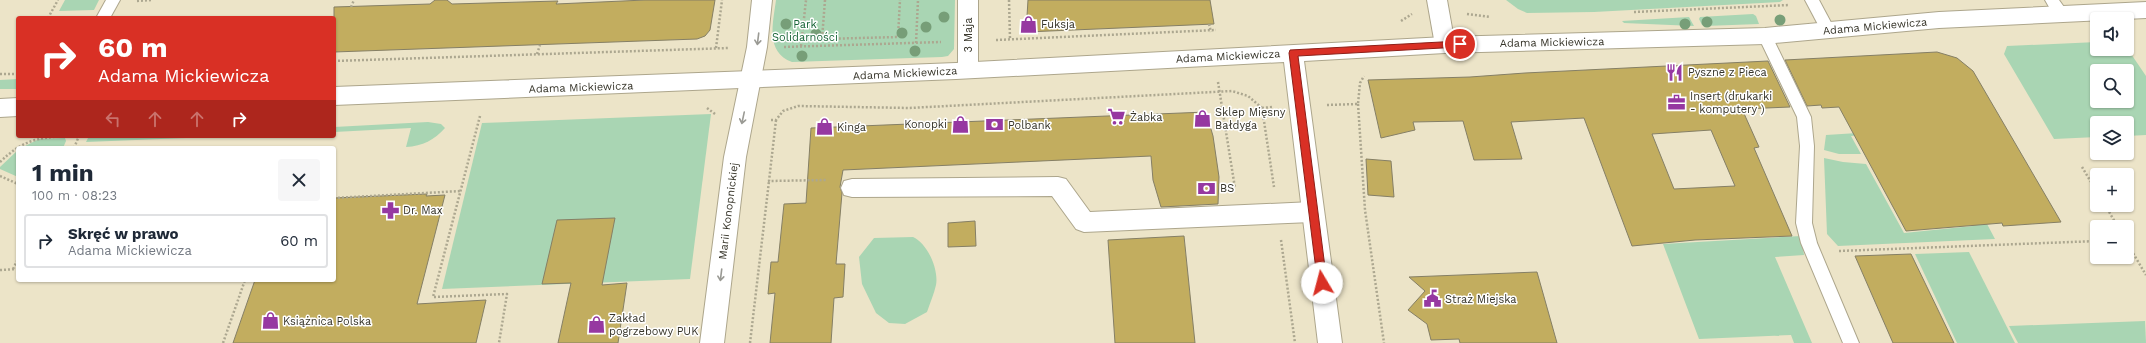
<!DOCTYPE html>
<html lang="pl">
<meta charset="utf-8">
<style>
:root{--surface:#fff;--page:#f6f6f7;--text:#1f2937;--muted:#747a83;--line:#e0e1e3}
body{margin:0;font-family:"Work Sans",sans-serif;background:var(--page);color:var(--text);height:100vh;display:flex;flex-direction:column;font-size:15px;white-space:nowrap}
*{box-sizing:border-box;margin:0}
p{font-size:13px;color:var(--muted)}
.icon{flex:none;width:22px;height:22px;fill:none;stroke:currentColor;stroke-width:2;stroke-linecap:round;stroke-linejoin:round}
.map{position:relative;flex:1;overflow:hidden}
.side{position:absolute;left:16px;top:146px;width:320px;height:136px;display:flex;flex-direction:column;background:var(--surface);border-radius:4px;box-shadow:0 1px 3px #0004}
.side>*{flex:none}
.banner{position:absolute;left:16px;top:16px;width:320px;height:122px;border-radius:4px;box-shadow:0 1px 3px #0004;background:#d93025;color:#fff;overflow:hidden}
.tools{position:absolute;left:2090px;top:12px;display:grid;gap:8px}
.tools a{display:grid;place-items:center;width:44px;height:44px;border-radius:4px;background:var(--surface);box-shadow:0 1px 3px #0004;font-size:20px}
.pin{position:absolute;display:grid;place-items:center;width:34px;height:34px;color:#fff;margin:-17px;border:2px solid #fff;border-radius:50%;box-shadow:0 1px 4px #0007}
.me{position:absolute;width:44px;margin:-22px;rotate:352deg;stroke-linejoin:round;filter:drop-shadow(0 0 3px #0008)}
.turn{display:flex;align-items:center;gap:14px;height:84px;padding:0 16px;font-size:18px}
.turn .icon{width:52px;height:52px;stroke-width:2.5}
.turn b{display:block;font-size:28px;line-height:34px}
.lanes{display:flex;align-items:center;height:38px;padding:0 16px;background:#0003;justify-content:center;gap:20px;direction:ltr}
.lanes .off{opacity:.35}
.round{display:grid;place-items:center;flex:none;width:42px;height:42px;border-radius:4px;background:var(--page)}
.summary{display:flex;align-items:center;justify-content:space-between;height:68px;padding:0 16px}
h1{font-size:24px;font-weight:700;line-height:30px}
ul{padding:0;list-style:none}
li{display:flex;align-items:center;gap:12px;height:54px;margin:0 8px 6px;padding:0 8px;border:2px solid var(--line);border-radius:4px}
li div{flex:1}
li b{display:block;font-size:15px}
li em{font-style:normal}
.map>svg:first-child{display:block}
</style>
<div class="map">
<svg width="2146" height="343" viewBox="0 0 2146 343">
<rect width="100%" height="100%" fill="#ece4c8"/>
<g fill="#a9d5b3" fill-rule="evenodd">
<path d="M65,0H99L94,10L59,11Z"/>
<path d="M776,0H955L954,49L948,56L942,57L792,62C765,52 773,23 776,0Z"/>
<path d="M1506,0H1783L1780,2L1594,12L1527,13L1518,9Z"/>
<path d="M1753,14L1756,16L1759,24L1705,26L1702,25L1699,19L1700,17Z"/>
<path d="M1689,17L1694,26L1624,23L1622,21Z"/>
<path d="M2097,42V49L2127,48L2146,76V135L2127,136V123H2097V137L2054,139L2004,54L2007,46ZM2097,71H2127V101H2097Z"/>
<path d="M18,79V89H0V80Z"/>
<path d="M711,114L690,279L442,289L482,123Z"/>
<path d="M428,122L441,124L445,128C434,140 423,146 406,147L411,128L334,132V127Z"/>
<path d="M1936,128L1995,239L1838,246L1827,234L1824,158L1843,162L1866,164L1904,233L1973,226L1941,170L1927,130L1851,136L1861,154H1839L1824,150L1826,135Z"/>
<path d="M137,136H236L86,142L88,138Z"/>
<path d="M65,138L66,141L63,148H21L39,139Z"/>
<path d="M18,150V177L0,169V167Z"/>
<path d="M1801,236L1804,255L1775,257L1812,343H1794L1791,335L1699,339L1663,244Z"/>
<path d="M913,237C927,243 939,269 936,285C934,294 930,303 927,312L905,324L889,323L876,313L862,284L859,257L874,238Z"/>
<path d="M1969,252L2015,343H1957L1915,254Z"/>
<path d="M2145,321L2146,343H2018L2009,326Z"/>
</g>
<g fill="#c2ad5f" stroke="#857f65" fill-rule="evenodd">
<path d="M435,0H447L452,4L558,1L556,4L645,0H715L710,30L705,36L697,39L334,52V7L430,4Z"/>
<path d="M1028,0H1210L1214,24L1026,32Z"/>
<path d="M1937,52L1957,58L1973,71L2061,222L2003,226L2002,223L1906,231L1839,107L1822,108L1821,105L1807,106L1785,60Z"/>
<path d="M1768,61L1790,107L1742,109L1759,147L1754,148L1792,236L1695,240L1632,246L1584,118L1511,122L1522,159L1474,160L1463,121L1413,122L1415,130L1381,138L1368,80L1470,77L1525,73ZM1711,130L1735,186L1674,189L1652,134Z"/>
<path d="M1206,112L1213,136L1219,177L1218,204L1161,207L1153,180L1151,156L843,170L840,187L842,193L836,264H845L843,297L834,298L831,343H770L775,293L768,294L771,262H778L784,204L806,203L811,128Z"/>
<path d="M1366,159L1391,161L1394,197L1368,195Z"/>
<path d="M427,194L426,196L445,195L417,304L486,300L476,343H233L255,280H334V198Z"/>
<path d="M615,218L602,285L627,283L618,343H558L571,283L542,284L557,220Z"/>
<path d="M975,221L976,246L948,247V223Z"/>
<path d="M1184,236L1195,343H1115L1108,240Z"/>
<path d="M1911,254L1954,343H1893L1855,256Z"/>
<path d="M1537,272L1557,343H1460L1459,339L1431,340L1427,324L1408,310L1425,291L1409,277Z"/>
</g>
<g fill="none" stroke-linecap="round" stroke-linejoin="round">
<defs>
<g id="service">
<path d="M106,0H120L110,18H96Z"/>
<path d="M1805,0H1819L1835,30L1833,34L1828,35L1823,34Z"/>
<path d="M2045,0H2059L2069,14L2067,18C2056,21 2050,9 2045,0Z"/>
<path d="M1765,31L1770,32L1811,117L1814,146L1812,223L1817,243L1859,343H1843L1801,243L1796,223L1800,146L1797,117L1758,36L1760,32Z"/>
</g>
<g id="minor">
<path d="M752,0H772L767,47L746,157L724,343H700L724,157L747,47Z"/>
<path d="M958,0H978V70L975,76L968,78L961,76L958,70Z"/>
<path d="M1427,0H1447L1455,45L1452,51L1445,53L1438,51L1435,45Z"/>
<path d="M1058,177L1066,179L1090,212L1312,202L1320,205L1323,212L1320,219L1312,222L1084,232L1076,229L1052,196L852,197L844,195L841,188L844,181L852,179Z"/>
</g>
<g id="tertiary">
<path d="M2146,2V18L1939,28L1765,44L1445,53L1304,61L1342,343H1318L1284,62L956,79L334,105V87L956,63L1445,37L1765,28L1939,12Z"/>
<path d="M18,98V116L0,117V99Z"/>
</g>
</defs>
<use href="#service" stroke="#ada68c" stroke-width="2"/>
<use href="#minor" stroke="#ada68c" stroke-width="2"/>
<use href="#tertiary" stroke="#ada68c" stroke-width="2"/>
<g stroke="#aca790" stroke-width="2.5" stroke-dasharray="2 2" stroke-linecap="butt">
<path d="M825,0L822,39L898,37L900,0"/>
<path d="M1009,0L1010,39"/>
<path d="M137,1L152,0"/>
<path d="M351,7L354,0"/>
<path d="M1634,12L1789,5"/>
<path d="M1467,14L1490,17"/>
<path d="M48,18L58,0"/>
<path d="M1401,21L1412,14"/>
<path d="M1209,24L1211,32"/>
<path d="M996,40L1216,30"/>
<path d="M916,43L918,0"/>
<path d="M801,46L806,0"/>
<path d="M784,47L941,42"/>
<path d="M716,48L722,0"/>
<path d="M537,54L540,45"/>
<path d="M334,56L335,52"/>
<path d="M334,61L729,48"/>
<path d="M0,74H18"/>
<path d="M1218,82L1235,188"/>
<path d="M1358,104L1365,210L1384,343"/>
<path d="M1327,105L1358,104L1360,83L1364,76"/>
<path d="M707,108L715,114"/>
<path d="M1262,108L1272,107"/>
<path d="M480,116L433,297L507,294L499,343"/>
<path d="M771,120H776L783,111L798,106L909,108L1232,91L1248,96L1262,108L1274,187"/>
<path d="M776,120L769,181L827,180"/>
<path d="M74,148L79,136"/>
<path d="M0,162C22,141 35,138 65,136"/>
<path d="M2082,167L2097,192"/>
<path d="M0,176L18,184"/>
<path d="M334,198L461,191"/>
<path d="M2105,205L2118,227"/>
<path d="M1281,240L1295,343"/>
<path d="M2127,243L2146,275"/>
<path d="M1839,251L2097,241"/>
<path d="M13,269L18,259"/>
<path d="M0,270L18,269"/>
<path d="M223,343L245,280"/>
<path d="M750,343L769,181"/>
</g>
<use href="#service" fill="#fff" fill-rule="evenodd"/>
<use href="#minor" fill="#fff" fill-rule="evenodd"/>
<use href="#tertiary" fill="#fff" fill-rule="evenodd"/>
</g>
<g fill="#779e78">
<circle cx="944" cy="17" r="5.5"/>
<circle cx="1780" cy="20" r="5.5"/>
<circle cx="1707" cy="22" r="5.5"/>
<circle cx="786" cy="24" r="5.5"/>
<circle cx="1685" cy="24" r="5.5"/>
<circle cx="926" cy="27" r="5.5"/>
<circle cx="902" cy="33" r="5.5"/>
<circle cx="816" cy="34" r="5.5"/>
<circle cx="789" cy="37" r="5.5"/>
<circle cx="915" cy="51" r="5.5"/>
<circle cx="802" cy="56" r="5.5"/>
</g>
<defs><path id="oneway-shaft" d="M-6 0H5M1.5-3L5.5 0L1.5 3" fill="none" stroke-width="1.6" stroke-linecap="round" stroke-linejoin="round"/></defs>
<g stroke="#9a9a94">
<use href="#oneway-shaft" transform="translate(758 39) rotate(97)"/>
<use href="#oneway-shaft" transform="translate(743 118) rotate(102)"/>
<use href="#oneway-shaft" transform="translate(721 275) rotate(97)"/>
</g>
<path fill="#d93025" stroke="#8d1f18" d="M1460,41L1464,44L1460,47L1298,56L1327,283L1325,286H1318L1289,53L1290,50Z"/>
<defs>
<symbol id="shop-bare" viewBox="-9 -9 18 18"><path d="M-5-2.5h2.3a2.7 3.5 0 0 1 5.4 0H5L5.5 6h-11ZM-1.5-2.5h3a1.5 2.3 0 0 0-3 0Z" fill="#9638a1" stroke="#fff" stroke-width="2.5" paint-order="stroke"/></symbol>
<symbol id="restaurant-bare" viewBox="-9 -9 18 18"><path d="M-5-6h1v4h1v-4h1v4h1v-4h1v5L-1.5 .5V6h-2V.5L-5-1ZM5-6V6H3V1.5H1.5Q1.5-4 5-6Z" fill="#9638a1" stroke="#fff" stroke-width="2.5" paint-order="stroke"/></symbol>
<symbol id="office-bare" viewBox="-9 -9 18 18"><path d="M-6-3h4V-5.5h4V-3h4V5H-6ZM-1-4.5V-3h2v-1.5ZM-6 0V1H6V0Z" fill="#9638a1" stroke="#fff" stroke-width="2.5" paint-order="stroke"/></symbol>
<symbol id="supermarket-bare" viewBox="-9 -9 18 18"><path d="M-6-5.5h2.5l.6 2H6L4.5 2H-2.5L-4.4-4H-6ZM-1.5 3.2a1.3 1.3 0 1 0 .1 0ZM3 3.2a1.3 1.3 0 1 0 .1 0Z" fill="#9638a1" stroke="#fff" stroke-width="2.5" paint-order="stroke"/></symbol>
<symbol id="bank-bare" viewBox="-9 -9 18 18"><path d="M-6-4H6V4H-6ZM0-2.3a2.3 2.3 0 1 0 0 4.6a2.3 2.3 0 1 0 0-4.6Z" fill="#9638a1" stroke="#fff" stroke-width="2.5" paint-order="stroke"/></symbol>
<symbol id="pharmacy-bare" viewBox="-9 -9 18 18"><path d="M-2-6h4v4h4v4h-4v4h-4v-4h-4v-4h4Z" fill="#9638a1" stroke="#fff" stroke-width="2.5" paint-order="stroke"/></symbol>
<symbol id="civic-bare" viewBox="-9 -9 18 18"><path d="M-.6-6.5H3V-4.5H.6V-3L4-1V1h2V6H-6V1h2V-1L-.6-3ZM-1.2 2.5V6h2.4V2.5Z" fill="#9638a1" stroke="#fff" stroke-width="2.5" paint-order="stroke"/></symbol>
</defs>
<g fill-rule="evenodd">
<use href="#shop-bare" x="1016" y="12" width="25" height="25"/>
<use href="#restaurant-bare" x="1662" y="60" width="25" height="25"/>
<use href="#office-bare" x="1664" y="90" width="25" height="25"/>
<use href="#supermarket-bare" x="1104" y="104" width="25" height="25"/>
<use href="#shop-bare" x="1190" y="106" width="25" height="25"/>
<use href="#shop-bare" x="948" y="112" width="25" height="25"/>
<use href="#bank-bare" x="982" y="112" width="25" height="25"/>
<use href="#shop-bare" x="812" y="114" width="25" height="25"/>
<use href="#bank-bare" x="1194" y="176" width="25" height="25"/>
<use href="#pharmacy-bare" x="378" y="198" width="25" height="25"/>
<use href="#civic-bare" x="1420" y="286" width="25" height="25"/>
<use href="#shop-bare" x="258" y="308" width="25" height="25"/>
<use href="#shop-bare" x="584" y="312" width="25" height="25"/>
</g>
<g text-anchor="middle" stroke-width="3" stroke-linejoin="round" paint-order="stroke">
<g font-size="11" fill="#186537" stroke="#fff">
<text x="805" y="28">Park<tspan x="805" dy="13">Solidarności</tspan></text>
</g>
<g font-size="11" fill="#363429" stroke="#fff" text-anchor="start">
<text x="1041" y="28">Fuksja</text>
<text x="1688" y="76">Pyszne z Pieca</text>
<text x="1690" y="100">Insert (drukarki<tspan x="1690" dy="13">- komputery )</tspan></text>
<text x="1215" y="116">Sklep Mięsny<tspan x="1215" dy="13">Bałdyga</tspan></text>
<text x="1130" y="121">Żabka</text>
<text x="947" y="128" text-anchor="end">Konopki</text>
<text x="1008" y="129">Polbank</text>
<text x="837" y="131">Kinga</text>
<text x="1220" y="192">BS</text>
<text x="403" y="214">Dr. Max</text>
<text x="1445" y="303">Straż Miejska</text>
<text x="609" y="322">Zakład<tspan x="609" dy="13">pogrzebowy PUK</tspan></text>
<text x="283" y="325">Książnica Polska</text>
</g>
<g font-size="11" fill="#363429" stroke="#fff">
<text transform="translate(1875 26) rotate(-5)" y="4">Adama Mickiewicza</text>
<text transform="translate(968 35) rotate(-90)" y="4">3 Maja</text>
<text transform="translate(1552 42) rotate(-1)" y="4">Adama Mickiewicza</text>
<text transform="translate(1228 56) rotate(-3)" y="4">Adama Mickiewicza</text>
<text transform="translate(905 73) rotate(-3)" y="4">Adama Mickiewicza</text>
<text transform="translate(581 87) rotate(-2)" y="4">Adama Mickiewicza</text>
<text transform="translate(728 211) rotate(-83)" y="4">Marii Konopnickiej</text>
</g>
</g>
</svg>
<div class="tools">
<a><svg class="icon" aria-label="sound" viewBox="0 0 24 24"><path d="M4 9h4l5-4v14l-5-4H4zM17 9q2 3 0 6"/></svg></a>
<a><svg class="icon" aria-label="search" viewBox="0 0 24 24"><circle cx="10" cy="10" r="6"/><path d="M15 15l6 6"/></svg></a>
<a><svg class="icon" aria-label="layers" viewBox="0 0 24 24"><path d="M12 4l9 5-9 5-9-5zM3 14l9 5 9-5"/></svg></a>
<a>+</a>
<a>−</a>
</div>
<div class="pin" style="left:1460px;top:44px;background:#d93025"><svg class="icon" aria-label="arrive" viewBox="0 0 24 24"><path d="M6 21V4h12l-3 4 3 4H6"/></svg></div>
<svg class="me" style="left:1322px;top:283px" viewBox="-20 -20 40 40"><circle r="19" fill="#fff"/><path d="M0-13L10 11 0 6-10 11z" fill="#d93025"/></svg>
<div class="banner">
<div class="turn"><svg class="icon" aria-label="right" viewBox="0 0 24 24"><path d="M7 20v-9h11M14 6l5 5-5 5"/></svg><div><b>60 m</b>Adama Mickiewicza</div></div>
<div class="lanes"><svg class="icon off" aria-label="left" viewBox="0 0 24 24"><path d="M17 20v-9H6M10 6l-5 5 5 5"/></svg><svg class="icon off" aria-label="ahead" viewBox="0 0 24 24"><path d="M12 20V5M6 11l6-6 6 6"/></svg><svg class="icon off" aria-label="ahead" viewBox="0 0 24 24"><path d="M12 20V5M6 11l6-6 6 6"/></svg><svg class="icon" aria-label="right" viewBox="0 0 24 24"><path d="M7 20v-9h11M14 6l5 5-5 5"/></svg></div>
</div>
<section class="side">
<div class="summary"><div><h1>1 min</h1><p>100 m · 08:23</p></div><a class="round"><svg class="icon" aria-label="close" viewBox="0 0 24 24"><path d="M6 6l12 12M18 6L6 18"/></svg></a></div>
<ul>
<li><svg class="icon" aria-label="right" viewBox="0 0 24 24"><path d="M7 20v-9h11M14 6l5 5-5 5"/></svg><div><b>Skręć w prawo</b><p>Adama Mickiewicza</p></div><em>60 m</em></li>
</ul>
</section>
</div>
